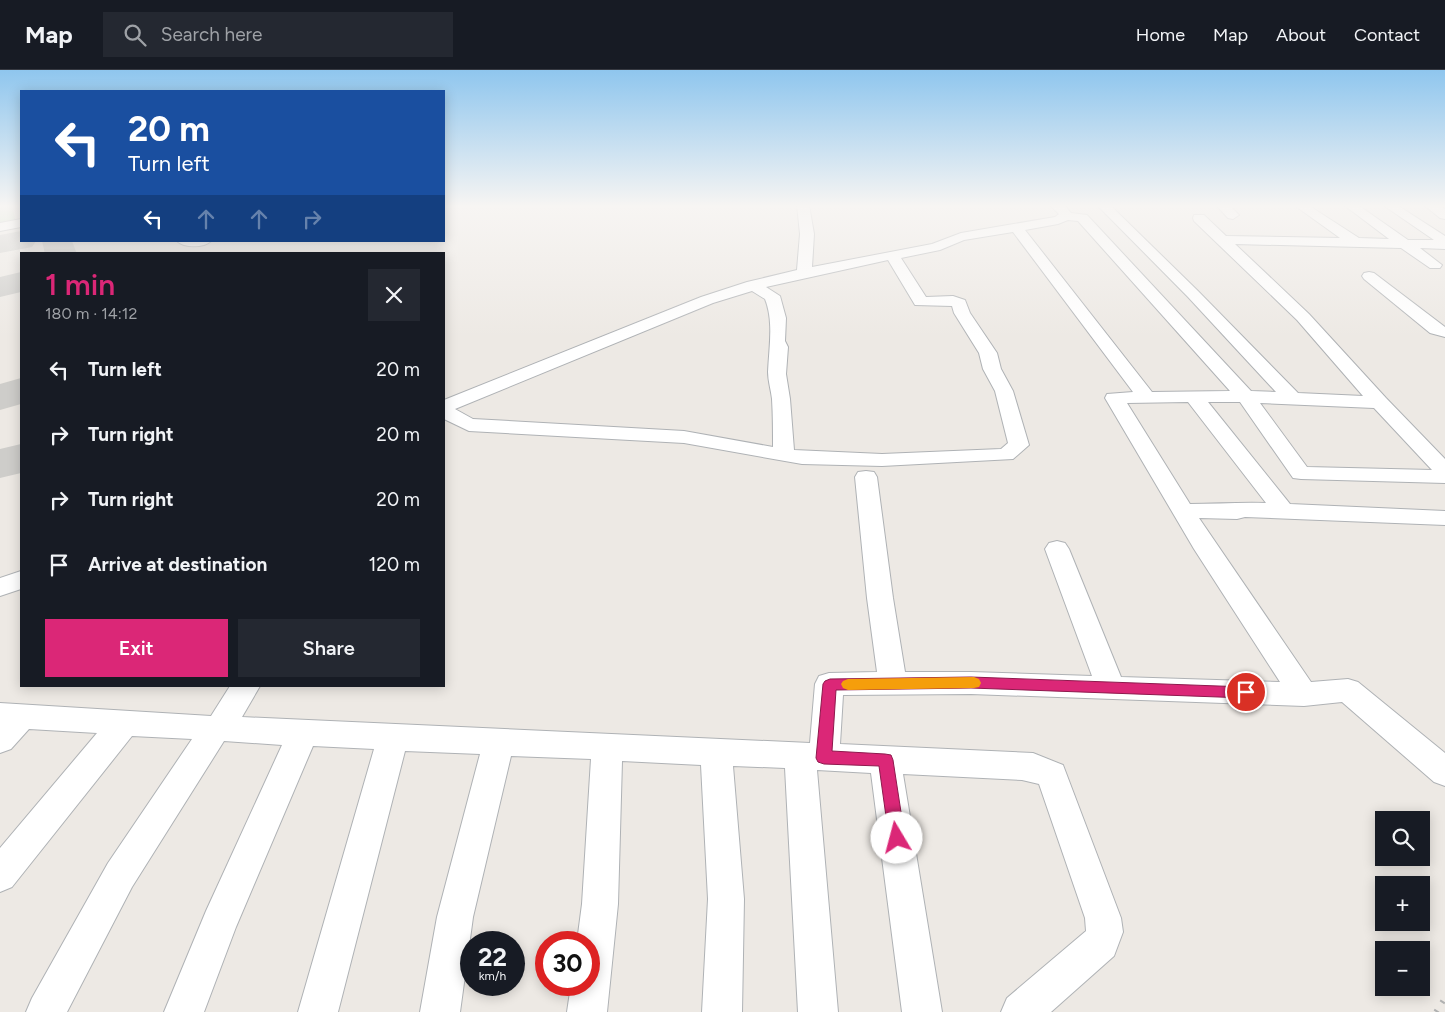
<!DOCTYPE html>
<meta charset="utf-8">
<style>
:root{--surface:#171b24;--page:#242831;--text:#f1f3f6;--muted:#9ea1a6;--line:#363941;--accent:#db2777}
body{margin:0;font-family:Figtree,sans-serif;background:var(--page);color:var(--text);height:100vh;display:flex;flex-direction:column;font-size:19px;white-space:nowrap}
*{box-sizing:border-box;margin:0}
p{font-size:16px;color:var(--muted)}
.icon{flex:none;width:28px;height:28px;fill:none;stroke:currentColor;stroke-width:2;stroke-linecap:round;stroke-linejoin:round}
.map{position:relative;flex:1;overflow:hidden}
.panel{position:absolute;left:20px;top:182px;width:425px;height:435px;display:flex;flex-direction:column;background:var(--surface);border-radius:0px;box-shadow:0 2px 12px #0003}
.panel>*{flex:none}
.banner{position:absolute;left:20px;top:20px;width:425px;height:152px;border-radius:0px;box-shadow:0 2px 12px #0003;background:#1a4fa0;color:#fff;overflow:hidden}
.tools{position:absolute;left:1375px;top:741px;display:grid;gap:10px}
.tools a{display:grid;place-items:center;width:55px;height:55px;border-radius:0px;background:var(--surface);box-shadow:0 2px 12px #0003;font-size:25px}
.speed{position:absolute;left:460px;top:861px;display:flex;gap:10px;font-size:25px;font-weight:700;text-align:center}
.speed>*{display:grid;place-content:center;width:65px;height:65px;border-radius:50%;background:var(--surface);box-shadow:0 2px 12px #0003;line-height:1}
.speed small{font-size:12px;font-weight:400}
.speed .limit{border:8px solid #d22;background:#fff;color:#111}
.pin{position:absolute;display:grid;place-items:center;width:42px;height:42px;color:#fff;margin:-21px;border:2px solid #fff;border-radius:50%;box-shadow:0 1px 5px #0007}
.me{position:absolute;width:55px;margin:-28px;rotate:352deg;stroke-linejoin:round;filter:drop-shadow(0 0 4px #0008)}
.turn{display:flex;align-items:center;gap:18px;height:105px;padding:0 25px;font-size:22px}
.turn .icon{width:65px;height:65px;stroke-width:2.5}
.turn b{display:block;font-size:35px;line-height:42px}
.lanes{display:flex;align-items:center;height:48px;padding:0 25px;background:#0003;justify-content:center;gap:25px;direction:ltr}
.lanes .off{opacity:.35}
.round{display:grid;place-items:center;flex:none;width:52px;height:52px;border-radius:0px;background:var(--page)}
.head{display:flex;align-items:center;justify-content:space-between;height:85px;padding:0 25px}
h1{font-size:30px;font-weight:600;line-height:38px;color:var(--accent)}
.primary-button{display:flex;gap:10px;margin-top:auto;padding:10px 25px}
.primary-button a{flex:1;height:58px;border-radius:0px;background:var(--accent);color:#fff;font-size:20px;font-weight:600;line-height:58px;text-align:center}
.primary-button a+a{background:var(--page);color:var(--text)}
ul{padding:0;list-style:none}
li{display:flex;align-items:center;gap:15px;height:65px;padding:0 25px}
li div{flex:1}
li b{display:block;font-size:19px}
li em{font-style:normal}
header{display:flex;align-items:center;gap:30px;box-sizing:border-box;height:70px;padding:0 25px;background:var(--surface);border-bottom:1px solid var(--line)}
header strong{font-size:24px}
nav{display:flex;gap:28px;margin-inline-start:auto;font-size:18px}
.search{width:350px;height:45px;background:var(--page);display:flex;align-items:center;gap:12px;box-sizing:border-box;padding:0 18px;border-radius:0px;color:var(--muted);font-size:19px}
.map>svg:first-child{display:block}
</style>
<header>
<strong>Map</strong>
<div class="search"><svg class="icon" aria-label="search" viewBox="0 0 24 24"><circle cx="10" cy="10" r="6"/><path d="M15 15l6 6"/></svg>Search here</div>
<nav><a>Home</a><a>Map</a><a>About</a><a>Contact</a></nav>
</header>
<div class="map">
<svg width="1445" height="942" viewBox="0 0 1445 942">
<rect width="100%" height="100%" fill="#ede9e4"/>
<path fill="#c8e2c3" d="M0,135H12L16,153L0,156Z"/>
<g fill="none" stroke-linecap="round" stroke-linejoin="round">
<g fill="#cecdca" fill-rule="evenodd">
<path d="M21,161V171H36L32,177L0,183V165Z"/>
<path d="M42,171H72L77,184H45Z"/>
<path d="M21,202V222L0,227V207Z"/>
<path d="M21,308V334L0,340V314Z"/>
<path d="M21,374V403L0,408V379Z"/>
</g>
<defs>
<g id="minor">
<path d="M797,135H809L814,164L812,197L932,174L961,163L1055,147L1059,144L1050,135H1064L1071,143L1087,145L1251,321L1276,322L1188,227L1097,135H1110L1198,221L1298,323L1363,326L1297,250L1194,151L1193,148L1194,145H1204L1226,166L1340,168L1294,135H1308L1359,168L1389,169L1344,135H1358L1408,170H1434L1383,135H1397L1445,166V179L1420,178L1442,195L1440,198H1430L1401,178L1235,174L1309,244L1386,328L1445,389V413L1301,409L1293,408L1240,332H1208L1290,434L1445,441V455L1245,447L1237,449L1199,448L1311,612L1348,609L1358,612L1445,683V716L1434,712L1342,632L1304,636L971,624L843,625L840,674L1033,683L1063,695L1121,848L1123,862L1114,886L1051,942H1001L1007,928L1086,861L1085,848L1039,714L1022,710L903,704L942,942H902L871,703L817,700L838,942H798L785,698L733,696L744,829L742,942H702L708,829L701,695L622,691L618,834L607,942H567L571,915H589V872H577L582,834L591,689L511,686L473,847L460,942H420L437,847L480,684L405,681L338,942H298L374,679L313,676L236,857L204,942H164L206,841L282,675L224,671L132,817L67,942H26L32,928L108,793L192,669L132,666L12,817L0,822V778L97,663L29,659L11,679L0,683V633L211,646L230,616H260L242,647L810,673L815,614L819,606L829,603L877,602L867,528L855,407L858,402L866,401L874,402L877,407L893,528L905,602H971L1092,606L1045,479L1049,473L1057,471L1065,473L1069,479L1121,607L1280,612L1194,479L1105,328L1107,324L1133,322L1013,162L964,170L940,180L901,188L926,227L953,226L965,230L970,243L997,283L1001,299L1013,321L1029,375L1013,389L882,396L802,394L684,373L469,361L444,349V330L701,227L747,212L797,200L800,164ZM1068,150L1078,151L1230,321L1152,322L1025,160L1058,154ZM888,190L915,235L952,236L954,243L979,283L983,299L995,321L1008,373L1001,379L882,384L794,380L790,329L786,304L788,277L785,271L786,248L780,226L766,217ZM752,221L765,229C774,251 769,278 768,302C768,311 771,320 772,329C773,345 773,361 773,377L684,361L473,349L455,339L713,233ZM1188,332L1266,433C1240,432 1216,434 1190,434L1127,333ZM1260,333L1374,338L1432,400L1307,397Z"/>
<path d="M1216,135H1229L1239,145L1233,149L1228,148Z"/>
<path d="M1424,135H1438L1445,139V149L1440,148Z"/>
<path d="M21,149V157L0,161V153Z"/>
<path d="M177,171H211C204,178 184,178 177,171Z"/>
<path d="M1369,202L1374,203L1445,257V267L1430,263L1364,209L1362,206L1364,203Z"/>
<path d="M21,501V519L0,526V508Z"/>
</g>
</defs>
<use href="#minor" stroke="#afb2b5" stroke-width="2"/>
<use href="#minor" fill="#fff" fill-rule="evenodd"/>
<path stroke="#b0b1b1" stroke-width="5.5" stroke-dasharray="2 9" stroke-linecap="butt" d="M1436,942L1445,928"/>
</g>
<linearGradient id="sky" x2="0" y2="1"><stop stop-color="#8fc6ee"/><stop offset="0.51" stop-color="#f7f5f3"/><stop offset="1" stop-color="#f7f5f3" stop-opacity="0"/></linearGradient>
<rect width="1445" height="267" fill="url(#sky)"/>
<path fill="#db2777" stroke="#8e194d" d="M971,607L1246,617L1251,618L1253,622L1251,626L1246,628L971,618L836,620L832,681L885,684L891,685L893,690L905,768L902,773L897,775L891,773L889,768L879,696L824,694L818,692L816,688L823,614L825,611L830,609Z"/>
<path fill="#f59e0b" d="M974,607L979,609L981,613L979,617L974,618L848,620L843,618L841,614L843,611L848,609Z"/>
</svg>
<div class="tools">
<a><svg class="icon" aria-label="search" viewBox="0 0 24 24"><circle cx="10" cy="10" r="6"/><path d="M15 15l6 6"/></svg></a>
<a>+</a>
<a>−</a>
</div>
<div class="speed"><div>22<small>km/h</small></div><div class="limit">30</div></div>
<div class="pin" style="left:1246px;top:622px;background:#d93025"><svg class="icon" aria-label="arrive" viewBox="0 0 24 24"><path d="M6 21V4h12l-3 4 3 4H6"/></svg></div>
<svg class="me" style="left:897px;top:768px" viewBox="-20 -20 40 40"><circle r="19" fill="#fff"/><path d="M0-13L10 11 0 6-10 11z" fill="#db2777"/></svg>
<div class="banner">
<div class="turn"><svg class="icon" aria-label="left" viewBox="0 0 24 24"><path d="M17 20v-9H6M10 6l-5 5 5 5"/></svg><div><b>20 m</b>Turn left</div></div>
<div class="lanes"><svg class="icon" aria-label="left" viewBox="0 0 24 24"><path d="M17 20v-9H6M10 6l-5 5 5 5"/></svg><svg class="icon off" aria-label="ahead" viewBox="0 0 24 24"><path d="M12 20V5M6 11l6-6 6 6"/></svg><svg class="icon off" aria-label="ahead" viewBox="0 0 24 24"><path d="M12 20V5M6 11l6-6 6 6"/></svg><svg class="icon off" aria-label="right" viewBox="0 0 24 24"><path d="M7 20v-9h11M14 6l5 5-5 5"/></svg></div>
</div>
<section class="panel">
<div class="head"><div><h1>1 min</h1><p>180 m · 14:12</p></div><a class="round"><svg class="icon" aria-label="close" viewBox="0 0 24 24"><path d="M6 6l12 12M18 6L6 18"/></svg></a></div>
<ul>
<li><svg class="icon" aria-label="left" viewBox="0 0 24 24"><path d="M17 20v-9H6M10 6l-5 5 5 5"/></svg><div><b>Turn left</b></div><em>20 m</em></li>
<li><svg class="icon" aria-label="right" viewBox="0 0 24 24"><path d="M7 20v-9h11M14 6l5 5-5 5"/></svg><div><b>Turn right</b></div><em>20 m</em></li>
<li><svg class="icon" aria-label="right" viewBox="0 0 24 24"><path d="M7 20v-9h11M14 6l5 5-5 5"/></svg><div><b>Turn right</b></div><em>20 m</em></li>
<li><svg class="icon" aria-label="arrive" viewBox="0 0 24 24"><path d="M6 21V4h12l-3 4 3 4H6"/></svg><div><b>Arrive at destination</b></div><em>120 m</em></li>
</ul>
<div class="primary-button"><a>Exit</a><a>Share</a></div>
</section>
</div>
